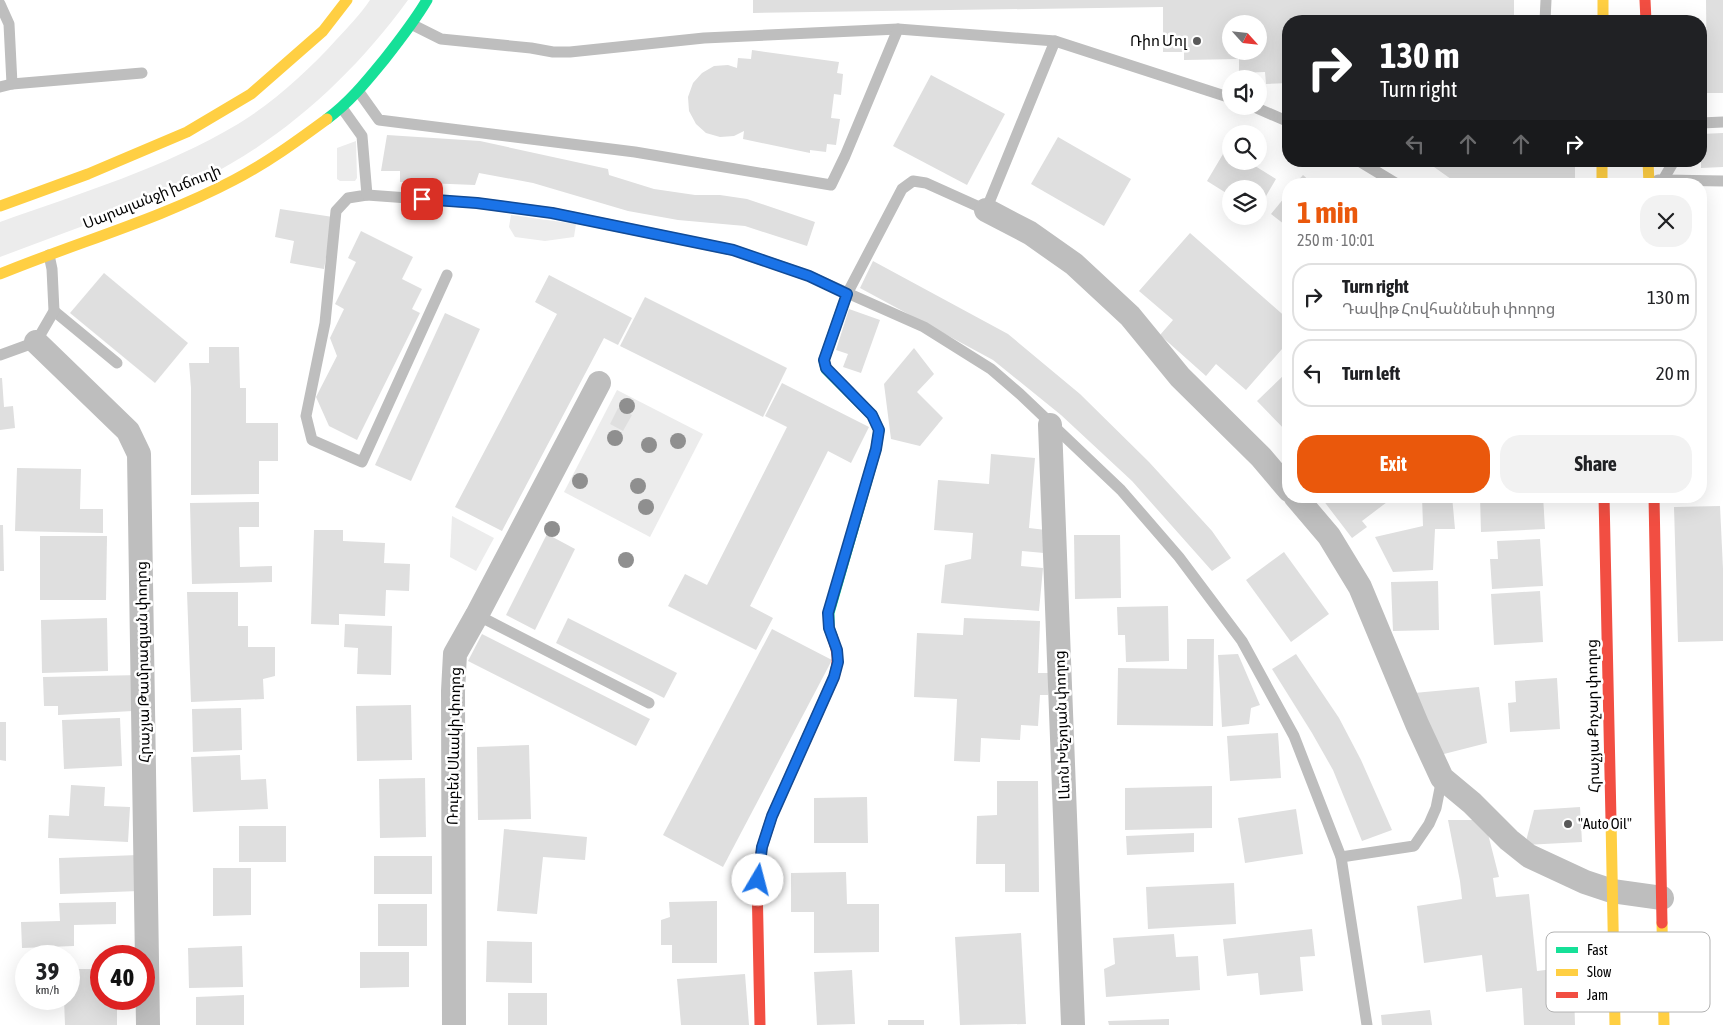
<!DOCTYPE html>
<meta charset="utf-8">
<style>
:root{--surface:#fff;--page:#f2f2f2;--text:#202124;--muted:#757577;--line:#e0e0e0;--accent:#ea580c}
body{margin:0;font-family:"Asap Condensed","Noto Sans Armenian",sans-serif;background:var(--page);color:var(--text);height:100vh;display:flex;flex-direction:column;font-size:19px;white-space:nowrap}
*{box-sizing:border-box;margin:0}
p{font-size:16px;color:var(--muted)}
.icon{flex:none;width:28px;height:28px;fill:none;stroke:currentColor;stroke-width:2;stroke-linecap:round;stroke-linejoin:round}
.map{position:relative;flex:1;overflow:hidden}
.details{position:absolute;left:1282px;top:178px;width:425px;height:325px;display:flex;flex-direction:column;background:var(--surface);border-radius:20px;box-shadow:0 5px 20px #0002}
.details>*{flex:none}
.top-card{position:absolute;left:1282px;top:15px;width:425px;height:152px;border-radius:20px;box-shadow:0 5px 20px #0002;background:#202124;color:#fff;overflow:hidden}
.needle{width:32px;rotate:117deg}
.fabs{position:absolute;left:1222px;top:15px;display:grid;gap:10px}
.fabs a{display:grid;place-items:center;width:45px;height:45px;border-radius:50%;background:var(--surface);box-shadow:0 5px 20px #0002;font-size:25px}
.speed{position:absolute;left:15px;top:945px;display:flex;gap:10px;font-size:25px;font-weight:700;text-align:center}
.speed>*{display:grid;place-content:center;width:65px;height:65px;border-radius:50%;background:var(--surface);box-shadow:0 5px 20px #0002;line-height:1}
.speed small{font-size:12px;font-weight:400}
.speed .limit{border:8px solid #d22;background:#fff;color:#111}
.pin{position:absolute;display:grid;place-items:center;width:42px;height:42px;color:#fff;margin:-21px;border-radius:10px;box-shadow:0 2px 8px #0006}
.me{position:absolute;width:55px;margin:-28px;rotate:8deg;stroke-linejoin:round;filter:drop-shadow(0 0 4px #0008)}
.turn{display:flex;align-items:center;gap:18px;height:105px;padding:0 15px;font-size:22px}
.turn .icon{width:65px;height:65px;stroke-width:2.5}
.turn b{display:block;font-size:35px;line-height:42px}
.lanes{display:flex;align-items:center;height:48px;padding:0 15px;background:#0003;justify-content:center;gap:25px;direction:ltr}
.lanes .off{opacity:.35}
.round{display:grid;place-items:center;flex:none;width:52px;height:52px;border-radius:20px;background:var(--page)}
.overview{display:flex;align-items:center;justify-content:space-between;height:85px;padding:0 15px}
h1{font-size:30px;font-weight:700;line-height:38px;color:var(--accent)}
.action{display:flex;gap:10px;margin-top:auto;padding:10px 15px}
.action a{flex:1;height:58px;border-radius:20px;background:var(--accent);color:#fff;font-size:20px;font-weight:700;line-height:58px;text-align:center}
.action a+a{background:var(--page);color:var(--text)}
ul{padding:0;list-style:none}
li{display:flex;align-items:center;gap:15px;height:68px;margin:0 10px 8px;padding:0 5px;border:2px solid var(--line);border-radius:20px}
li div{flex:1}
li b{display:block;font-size:19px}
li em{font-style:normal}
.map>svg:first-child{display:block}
</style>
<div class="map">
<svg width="1723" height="1025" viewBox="0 0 1723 1025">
<rect width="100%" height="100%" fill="#fff"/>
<g fill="#ececec">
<path d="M370,0H408C354,74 287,136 205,178C178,191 149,201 121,212C80,227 40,242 0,257V222C81,193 164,168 238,124C274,102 308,71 336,40C348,27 360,15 370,0Z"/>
<path d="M356,141L357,178L355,181H340L337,179V148Z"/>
<path d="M511,215L576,224L574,237L545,241L515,237L509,227Z"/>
<path d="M617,390L703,434L650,537L564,492Z"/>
<path d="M452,516L494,538L476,571L450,557Z"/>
</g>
<g fill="#dfdfdf" fill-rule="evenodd">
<path d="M753,0H1514V21H1289V83L1266,84L1265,72L1239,73V59L1184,60V52H1163V7L753,13ZM1231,24H1259V51H1231Z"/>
<path d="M1706,0H1723V93H1707Z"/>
<path d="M752,50L839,62L837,73L843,74L841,95L834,94L831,118L840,119L836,145L827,144L826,152L810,150V153L743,139L744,131L734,136L720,137L706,133L696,124L689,111L688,97L693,83L702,73L714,66L728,65L737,68L738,58L751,59Z"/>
<path d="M931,75L1005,114L967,185L893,146Z"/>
<path d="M1723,133V167L1701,168V134Z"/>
<path d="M387,135L480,141L608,169L609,175L654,189L695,195H720L747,199L815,222L807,246L745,226L678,220L628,211L533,183L479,173L475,185L400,182V171H381Z"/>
<path d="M1058,137L1131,179L1104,226L1031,184Z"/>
<path d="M1226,149L1231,152V161H1247L1276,179L1259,208V189H1231V196L1207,181Z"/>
<path d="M1503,161H1575V184H1458L1427,162L1503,163Z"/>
<path d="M1303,175L1313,184H1295Z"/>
<path d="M1289,192V228L1271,214Z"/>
<path d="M280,209L333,217L324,269L290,263L294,241L275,237Z"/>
<path d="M361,231L413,257L402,279L422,289L412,309L420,313L357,440L329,426L316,397L337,356L330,338L344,309L335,304L356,262L348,258Z"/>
<path d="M1190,233L1289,320V341L1246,390L1216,364L1206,376L1160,335L1173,320L1139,291Z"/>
<path d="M873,261L1008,334L1080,394L1149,462L1212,531L1231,558L1212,571L1132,481L1061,415L993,360L860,288Z"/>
<path d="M104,273L188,343L155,383L70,313Z"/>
<path d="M549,275L632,318L618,345L604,338L502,531L455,507L557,314L535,302Z"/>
<path d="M645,297L787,368L763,417L620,346Z"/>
<path d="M849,309L880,320L861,373L843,367L848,354L836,350Z"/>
<path d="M445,313L480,329L411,481L375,465Z"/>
<path d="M209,347H239L240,388H246V423H278V461H259V494L191,495V388L189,363H209Z"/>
<path d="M914,348L934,374L917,392L943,418L920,446L891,439L884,384Z"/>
<path d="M1289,370V434L1257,401Z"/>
<path d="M0,378H2L4,407L13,406L15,428L0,430Z"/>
<path d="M782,383L869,427L851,463L828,451L750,606L773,618L756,650L668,606L685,574L707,585L787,427L765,416Z"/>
<path d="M618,408L632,415L623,431L610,424Z"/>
<path d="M991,454L1035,458L1029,528L1046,530L1044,553L1022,551L1021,566L1043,568L1039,611L941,603L945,565L971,559L973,533L934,530L938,480L989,484Z"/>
<path d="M17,468L81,469L80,509H103V533L15,531Z"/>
<path d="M1328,496H1389L1391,499L1362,521L1367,527L1352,538L1323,500Z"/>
<path d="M1422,496H1452L1455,529H1435L1433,570L1393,572L1375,537L1423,526Z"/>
<path d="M1480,496H1543L1545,529L1481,532Z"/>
<path d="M259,502V527H239L240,567L272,566V582L192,584L190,503Z"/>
<path d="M1720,506L1723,569V641L1678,642L1674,507Z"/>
<path d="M0,525H3L4,571H0Z"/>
<path d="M314,530H343V541L385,543L384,563L410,564L409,591L386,590L385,616L339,614V625L311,624Z"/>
<path d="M547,534L575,549L535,630L506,615Z"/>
<path d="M1074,535H1120L1121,598L1075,599Z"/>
<path d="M40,536H107L106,600H40Z"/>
<path d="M1540,539L1543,586L1492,589L1490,559H1498L1497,541Z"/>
<path d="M1284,552L1329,614L1291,642L1246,580Z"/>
<path d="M1438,581L1439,630L1393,631L1391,582Z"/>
<path d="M1540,591L1543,642L1494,645L1491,594Z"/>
<path d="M187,592H238V626H248V647H275V676L263,679L264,699L191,702Z"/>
<path d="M1168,606L1169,661L1126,662L1125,635H1118L1117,607Z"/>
<path d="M107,618L108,671L42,673L41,620Z"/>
<path d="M568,618L677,673L664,698L556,643Z"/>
<path d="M964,618L1040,621L1038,673H1050L1048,695H1040L1038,726L1021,725L1020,740L981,738L980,762L954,761L957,699L914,697L917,633L963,635Z"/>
<path d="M345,624L392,626L391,675L357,674L358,648L344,647Z"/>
<path d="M772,629L832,660L723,867L663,835Z"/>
<path d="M482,634L650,719L636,746L468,661Z"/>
<path d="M1187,639H1214L1213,726L1117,725L1118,668L1187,669Z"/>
<path d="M1238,654L1260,705L1251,708L1249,724L1222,727L1218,655Z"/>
<path d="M1296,654L1339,718L1361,760L1392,830L1362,841L1333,770L1312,733L1272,669Z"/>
<path d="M141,675L133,711L58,715V706H44L43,677Z"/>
<path d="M1557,678L1560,729L1510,732L1508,703L1516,702L1515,681Z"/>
<path d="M1479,687L1487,743L1440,755L1414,693Z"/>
<path d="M411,705L412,760L357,761L356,706Z"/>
<path d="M241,708L242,750L193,752L192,709Z"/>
<path d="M120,718L122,766L64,769L62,720Z"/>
<path d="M0,722H6V761L0,760Z"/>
<path d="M1278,733L1281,778L1230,781L1227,736Z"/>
<path d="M529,745L531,819L478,820L477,747Z"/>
<path d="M240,755L241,780L266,779L268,809L193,812L191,757Z"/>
<path d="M425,778L426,837L380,838L379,779Z"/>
<path d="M997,781H1038L1039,892H1005V864H976L977,816L997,815Z"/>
<path d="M71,785L105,787L104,806L130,807L128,842L48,838L49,815L69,816Z"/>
<path d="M1212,786V828L1125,830V788Z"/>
<path d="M867,797L868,843H814V798Z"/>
<path d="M1580,807L1582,842L1525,845L1534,810Z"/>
<path d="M1296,809L1303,854L1245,863L1238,818Z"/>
<path d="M1448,820H1476L1487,830L1499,877L1493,878L1496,897L1529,894L1537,971L1554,969L1574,988L1575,1025H1524L1522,988L1486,992L1482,955L1424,963L1417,906L1462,899L1460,881Z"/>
<rect x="239" y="826" width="47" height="36"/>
<path d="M504,829L587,837L585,860L543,857L537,914L497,911Z"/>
<path d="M1194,833V852L1127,855L1126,836Z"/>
<path d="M138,855L139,891L60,894L59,858Z"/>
<rect x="374" y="856" width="58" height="38"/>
<path d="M213,868H251V915L213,916Z"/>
<path d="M846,872L847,904H879V952L814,953V912H791V873Z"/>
<path d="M1234,883L1236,924L1148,929L1146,887Z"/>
<path d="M717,901V963H672V945H661V920L670,917L669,902Z"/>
<path d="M116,902V924L74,925V946L22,948L21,922L60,921L59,903Z"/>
<rect x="378" y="904" width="49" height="42"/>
<path d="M1312,929L1315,956L1300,957L1303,991L1260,995L1258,973L1227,976L1223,939Z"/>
<path d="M1021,933L1026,1024L960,1025L955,937Z"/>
<path d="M1174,934L1176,957L1198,956L1200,990L1106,997L1104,969L1115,964L1113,938Z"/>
<path d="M487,941L532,942V983L486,982Z"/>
<path d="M242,946L243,987L189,988L188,948Z"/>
<path d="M360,952H409V987L360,988Z"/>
<path d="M69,969H96V981H101V999H117V1025H65L64,999H69Z"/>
<path d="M852,970L855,1024L817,1025L814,972Z"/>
<path d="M745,974L749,1025H681L677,979Z"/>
<rect x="508" y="993" width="39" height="32"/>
<path d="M244,995V1025H196V997Z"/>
<path d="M1430,1010L1432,1025H1382L1381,1015Z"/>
<path d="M1169,1019V1025H1109L1108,1021Z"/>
<rect x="888" y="1020" width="36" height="5"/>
</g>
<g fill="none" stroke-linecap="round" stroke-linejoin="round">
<g stroke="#bebebe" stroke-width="11">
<path d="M0,4L9,24L12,84"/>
<path d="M1545,21L1546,0"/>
<path d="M413,25L441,39L531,48L553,52H570L704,38L898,29L1055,41L1231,98"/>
<path d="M0,87L12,84L142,73"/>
<path d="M359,92L379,120L635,152L831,185L845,156L898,29"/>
<path d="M1252,106L1289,122"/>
<path d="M342,108L362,136L367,195L348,198L336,211L325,323L306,416L312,440L362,462L447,275"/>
<path d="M1701,123L1723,122"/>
<path d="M1359,161L1397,184"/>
<path d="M1658,180H1663L1674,161"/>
<path d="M1663,180L1723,181"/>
<path d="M367,195L477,203L552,213L733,250L809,276L924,327L991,369L1020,394L1121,490L1179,557L1242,641L1294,736L1341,857L1367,1025"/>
<path d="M847,294L902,189L913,181L926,183L986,210L1055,41"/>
<path d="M54,311L117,363"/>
<path d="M0,355L36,342L54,311L52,269L49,255"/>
<path d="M477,615L649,703"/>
<path d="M1341,857L1414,846L1429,824L1436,808L1442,778"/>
</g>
<g stroke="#bebebe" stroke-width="24">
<path d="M986,210L1030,233L1074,264L1130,316L1180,377L1261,457L1289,490"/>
<path d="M36,342L128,431L139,454L148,1025"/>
<path d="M1050,425L1073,1025"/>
<path d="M1295,496L1329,536L1360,587L1417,724L1442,778L1472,803L1509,840L1529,856L1585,882L1612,891L1662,898"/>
<path d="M454,1025L453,691L455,654L477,615L599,383"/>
</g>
<g stroke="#16e098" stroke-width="11">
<path d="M327,119C349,103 366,82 384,60C399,41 414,22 427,0"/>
<path d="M832,636L829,628V613L876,449L879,430L872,415L826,369L824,360L847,294"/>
</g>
<g stroke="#ffcf43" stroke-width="11">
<path d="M1603,0V21"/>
<path d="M1602,161V184"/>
<path d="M1648,161L1649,184"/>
<path d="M0,206L88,174L187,132L251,94L323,31L347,0"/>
<path d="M0,274C78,242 160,219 234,180C267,163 297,141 327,119"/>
<path d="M1611,820L1615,1025"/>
<path d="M1662,923L1664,1025"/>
</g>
<g stroke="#f24e42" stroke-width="11">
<path d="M1645,0L1646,21"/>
<path d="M1604,496L1611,820"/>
<path d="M1654,496L1662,923"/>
<path d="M760,1025L757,880L762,847L772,816L834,677C839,660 838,653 832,636"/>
</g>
</g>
<g fill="#8f8f8f">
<circle cx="627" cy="406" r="8"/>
<circle cx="615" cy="438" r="8"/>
<circle cx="678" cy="441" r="8"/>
<circle cx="649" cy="445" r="8"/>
<circle cx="580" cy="481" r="8"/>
<circle cx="638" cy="486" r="8"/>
<circle cx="646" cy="507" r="8"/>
<circle cx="552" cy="529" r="8"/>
<circle cx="626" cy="560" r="8"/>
</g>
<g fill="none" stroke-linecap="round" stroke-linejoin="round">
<defs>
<path id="route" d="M422,199L477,203L552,213L733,250L809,276L847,294L824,360L826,368L872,415L879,430L876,449L828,613L829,628L837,650L838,662L834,677L772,816L762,847L758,880"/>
</defs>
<use href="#route" stroke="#114b97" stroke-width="12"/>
<use href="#route" stroke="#1a73e8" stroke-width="9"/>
</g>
<g fill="#595959" stroke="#fff" stroke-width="2">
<circle cx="1197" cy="41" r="5"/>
<circle cx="1568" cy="824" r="5"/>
</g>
<g text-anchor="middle" stroke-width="5" stroke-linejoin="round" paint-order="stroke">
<g font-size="15" fill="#000" stroke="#fff" text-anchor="end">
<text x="1187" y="46">Ռիո Մոլ</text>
<text x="1578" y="829" text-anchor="start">"Auto Oil"</text>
</g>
<g font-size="15" fill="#000" stroke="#fff">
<text transform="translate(152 197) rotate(-22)" y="5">Սարալանջի խճուղի</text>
<text transform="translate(143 662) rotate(-91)" y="5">Հրաչյա Թամրազյան փողոց</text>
<text transform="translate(1593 716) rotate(-91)" y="5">Հրաչյա Քոչար փողոց</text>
<text transform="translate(1062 725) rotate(-92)" y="5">Լևոն Խեչոյան փողոց</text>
<text transform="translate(454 746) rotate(-89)" y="5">Ռուբեն Սևակի փողոց</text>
</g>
</g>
<rect x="1546" y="932" width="164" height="80" rx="8" fill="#fff" stroke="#b2b2b2" stroke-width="1"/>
<rect x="1556" y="947" width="22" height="6" fill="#16e098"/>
<rect x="1556" y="969" width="22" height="7" fill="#ffcf43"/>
<rect x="1556" y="992" width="22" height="6" fill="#f24e42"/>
<g font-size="14" fill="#000">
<text x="1587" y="955">Fast</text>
<text x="1587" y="977">Slow</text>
<text x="1587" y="1000">Jam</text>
</g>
</svg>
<div class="fabs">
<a><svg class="needle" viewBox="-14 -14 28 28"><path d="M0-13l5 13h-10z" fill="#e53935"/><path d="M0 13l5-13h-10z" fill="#757577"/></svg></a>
<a><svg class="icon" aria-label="sound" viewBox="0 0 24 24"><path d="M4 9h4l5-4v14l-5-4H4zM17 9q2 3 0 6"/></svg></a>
<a><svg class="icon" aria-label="search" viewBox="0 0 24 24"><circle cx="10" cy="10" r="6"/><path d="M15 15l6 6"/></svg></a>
<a><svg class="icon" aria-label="layers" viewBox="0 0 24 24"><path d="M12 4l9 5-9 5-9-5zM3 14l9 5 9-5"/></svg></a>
</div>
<div class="speed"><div>39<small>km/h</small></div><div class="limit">40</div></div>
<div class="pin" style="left:422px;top:199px;background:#d93025"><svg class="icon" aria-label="arrive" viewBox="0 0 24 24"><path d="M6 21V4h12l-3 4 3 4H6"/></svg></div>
<svg class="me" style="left:758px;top:880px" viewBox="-20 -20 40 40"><circle r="19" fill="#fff"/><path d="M0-13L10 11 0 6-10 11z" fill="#1a73e8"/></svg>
<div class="top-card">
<div class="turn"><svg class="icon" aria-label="right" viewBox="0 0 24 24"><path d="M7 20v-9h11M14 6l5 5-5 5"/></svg><div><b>130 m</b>Turn right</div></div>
<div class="lanes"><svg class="icon off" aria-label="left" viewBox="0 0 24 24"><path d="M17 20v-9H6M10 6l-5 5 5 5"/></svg><svg class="icon off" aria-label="ahead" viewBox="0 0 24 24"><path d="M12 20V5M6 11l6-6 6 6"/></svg><svg class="icon off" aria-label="ahead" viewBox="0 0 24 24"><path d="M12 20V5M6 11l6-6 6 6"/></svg><svg class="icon" aria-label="right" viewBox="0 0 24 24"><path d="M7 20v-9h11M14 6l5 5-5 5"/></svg></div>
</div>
<section class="details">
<div class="overview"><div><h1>1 min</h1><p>250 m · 10:01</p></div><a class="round"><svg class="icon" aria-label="close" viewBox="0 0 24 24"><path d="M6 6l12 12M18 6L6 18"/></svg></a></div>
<ul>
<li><svg class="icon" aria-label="right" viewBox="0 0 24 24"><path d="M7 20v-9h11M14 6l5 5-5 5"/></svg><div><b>Turn right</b><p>Դավիթ Հովհաննեսի փողոց</p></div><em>130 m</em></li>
<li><svg class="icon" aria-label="left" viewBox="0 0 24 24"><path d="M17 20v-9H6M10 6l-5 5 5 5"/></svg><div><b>Turn left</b></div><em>20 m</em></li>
</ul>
<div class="action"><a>Exit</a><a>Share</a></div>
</section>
</div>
